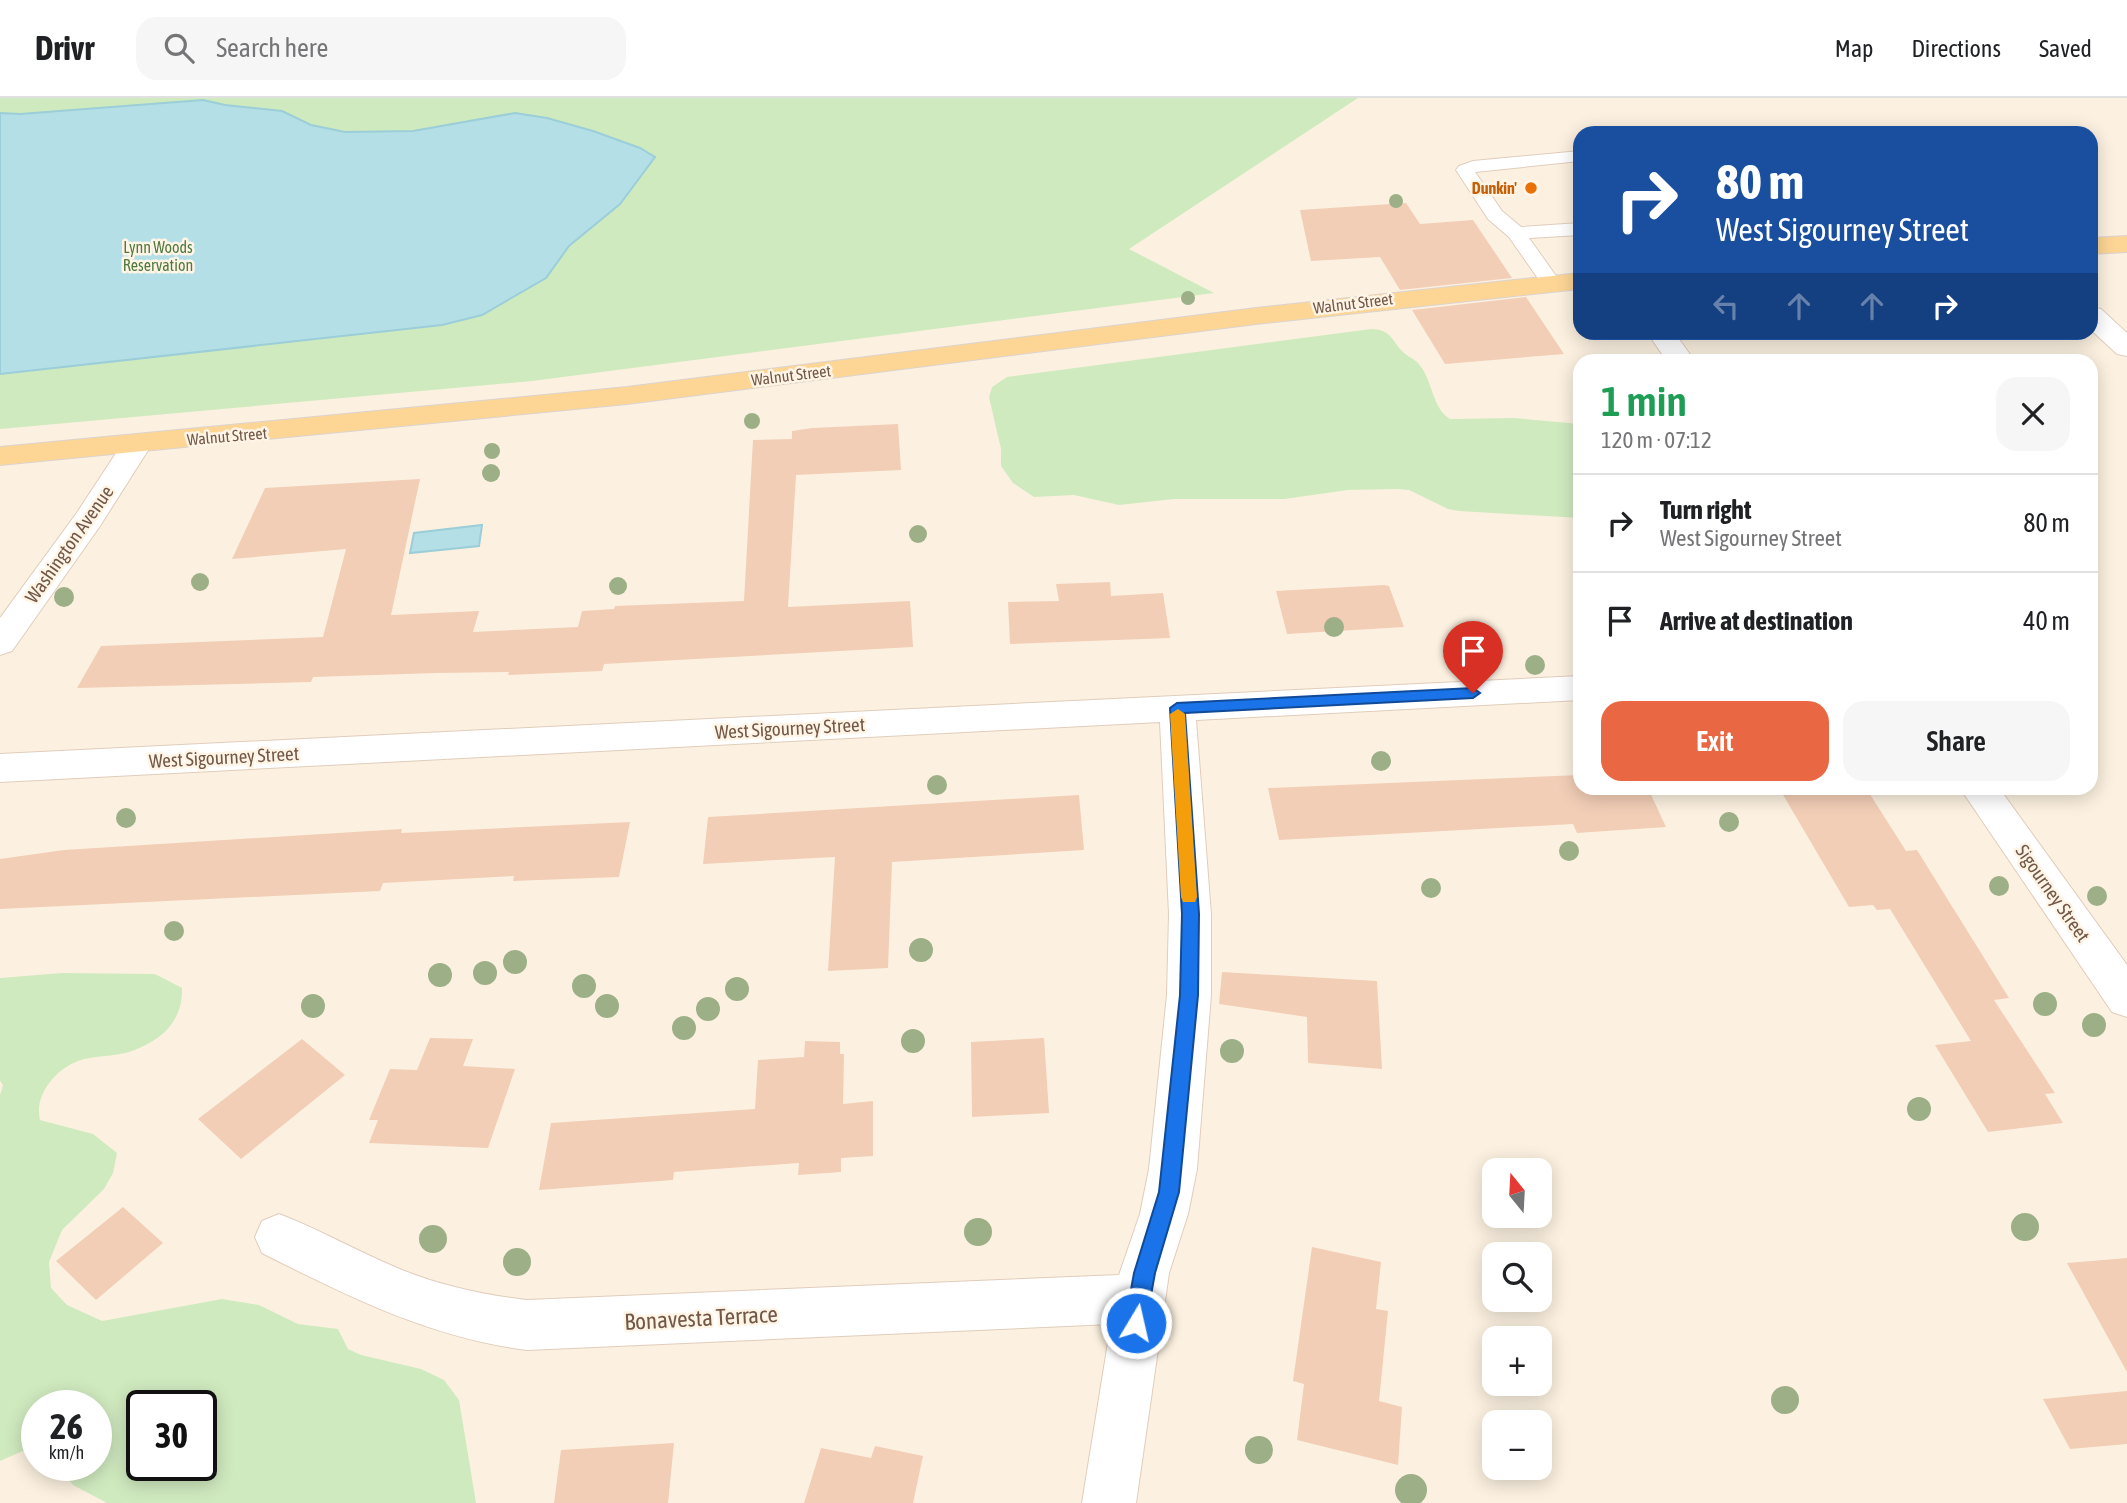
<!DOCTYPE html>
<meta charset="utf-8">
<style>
:root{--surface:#fff;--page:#f6f6f6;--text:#202124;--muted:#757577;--line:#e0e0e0;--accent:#e96742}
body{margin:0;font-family:"Asap Condensed",sans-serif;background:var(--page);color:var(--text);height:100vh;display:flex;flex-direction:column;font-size:26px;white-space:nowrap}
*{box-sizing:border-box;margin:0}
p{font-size:23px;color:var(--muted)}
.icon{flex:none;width:38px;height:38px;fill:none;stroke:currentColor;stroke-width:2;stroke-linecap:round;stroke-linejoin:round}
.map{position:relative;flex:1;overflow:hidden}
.panel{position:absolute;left:1573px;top:256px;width:525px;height:441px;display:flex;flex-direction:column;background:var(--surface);border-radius:21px;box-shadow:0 4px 18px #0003}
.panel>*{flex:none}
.guide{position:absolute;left:1573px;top:28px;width:525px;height:214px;border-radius:21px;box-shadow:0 4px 18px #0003;background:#1a4fa0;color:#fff;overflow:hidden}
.needle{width:46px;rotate:342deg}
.buttons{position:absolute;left:1482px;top:1060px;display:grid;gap:14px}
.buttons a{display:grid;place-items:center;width:70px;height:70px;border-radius:14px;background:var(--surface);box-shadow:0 4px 18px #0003;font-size:35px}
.speed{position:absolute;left:21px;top:1292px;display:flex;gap:14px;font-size:35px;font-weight:700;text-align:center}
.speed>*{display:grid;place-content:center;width:91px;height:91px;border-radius:50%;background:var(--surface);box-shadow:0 4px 18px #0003;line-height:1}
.speed small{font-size:18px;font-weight:400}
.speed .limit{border:4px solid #111;border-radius:10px;background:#fff;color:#111}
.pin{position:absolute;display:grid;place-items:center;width:60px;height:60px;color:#fff;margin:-72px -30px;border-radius:50% 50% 50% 0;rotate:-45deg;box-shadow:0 0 7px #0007}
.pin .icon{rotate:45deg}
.me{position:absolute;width:77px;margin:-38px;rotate:9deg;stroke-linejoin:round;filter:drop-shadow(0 0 5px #0008)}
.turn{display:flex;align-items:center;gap:24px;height:147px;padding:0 28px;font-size:32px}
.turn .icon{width:91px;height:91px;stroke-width:2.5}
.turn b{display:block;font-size:49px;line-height:60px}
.lanes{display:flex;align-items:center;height:66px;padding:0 28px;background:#0003;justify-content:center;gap:35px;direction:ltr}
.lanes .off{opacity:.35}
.round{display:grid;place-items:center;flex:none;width:74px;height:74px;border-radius:21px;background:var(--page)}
.headline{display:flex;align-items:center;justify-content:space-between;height:119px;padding:0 28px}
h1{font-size:42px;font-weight:600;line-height:52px;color:#1e9e55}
.button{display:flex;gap:14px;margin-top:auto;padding:14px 28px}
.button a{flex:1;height:80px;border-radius:21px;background:var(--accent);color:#fff;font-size:28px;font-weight:600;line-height:80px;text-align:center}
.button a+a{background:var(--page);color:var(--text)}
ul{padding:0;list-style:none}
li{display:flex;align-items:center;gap:21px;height:98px;padding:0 28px;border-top:2px solid var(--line)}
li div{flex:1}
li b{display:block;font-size:26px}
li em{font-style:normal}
header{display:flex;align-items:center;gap:42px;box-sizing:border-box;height:98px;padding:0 35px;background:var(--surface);border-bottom:2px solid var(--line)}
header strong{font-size:33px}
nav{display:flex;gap:38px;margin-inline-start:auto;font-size:24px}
.search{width:490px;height:63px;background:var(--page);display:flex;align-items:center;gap:18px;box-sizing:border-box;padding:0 24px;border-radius:21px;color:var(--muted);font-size:26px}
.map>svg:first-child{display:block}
</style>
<header>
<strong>Drivr</strong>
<div class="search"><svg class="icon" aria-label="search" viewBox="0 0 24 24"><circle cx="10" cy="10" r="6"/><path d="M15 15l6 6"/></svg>Search here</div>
<nav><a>Map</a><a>Directions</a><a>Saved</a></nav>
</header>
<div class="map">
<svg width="2127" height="1405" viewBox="0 0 2127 1405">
<rect width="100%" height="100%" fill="#fcf1e0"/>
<g fill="#d0eabf" fill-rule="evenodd">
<path d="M0,0H1358L1129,151L1214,195L532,283L0,331Z"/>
<path d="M1371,231C1389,232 1390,238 1400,251C1405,257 1413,260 1418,265C1433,281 1431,309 1450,321L1514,320L1580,326V420L1459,413L1448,411L1409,392L1397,391L1348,392L1284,401H1174L1119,407L1074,397L1034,399L1013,385L1001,368V351L989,299L992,289L1007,279Z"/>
<path d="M62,875L155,876L182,890C183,923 162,942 132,953C115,959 95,957 78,963C55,972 34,997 40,1022L93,1036L117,1055L113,1075L104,1091L62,1132L49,1164L51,1190L67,1207L102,1223L222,1201L259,1207L298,1226L338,1231L348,1251L361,1257L421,1271L444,1282L459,1302L476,1405H107L73,1387L56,1367H96V1307H37V1353L25,1352L0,1363V997L3,987L0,983V880ZM142,1307H201V1367H142Z"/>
</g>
<g fill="#b5dfe6" stroke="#9bced8" stroke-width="2">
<path d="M203,2L225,7L282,13L311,27L345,34L413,33L515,15L547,20L593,33L640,50L655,59L620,106L569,148L546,180L482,217L442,227L0,276V15L20,16Z"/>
<path d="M482,427L479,448L410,455L414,435Z"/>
</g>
<g fill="#f2ceb7">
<path d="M1406,105L1420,126L1473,122L1512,180L1400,192L1380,159L1311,163L1300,112Z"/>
<path d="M1526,199L1564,256L1445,266L1412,212Z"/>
<path d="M898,326L901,372L796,377L788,509L910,503L913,549L604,566L602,573L508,577L509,574L437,575L313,579L311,584L77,590L101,548L323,539L346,451L232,461L265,390L420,381L391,517L479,513L473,534L578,529L582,513L614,511L615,508L744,503L753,342L792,341V333L812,330Z"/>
<path d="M1110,484L1111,498L1163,495L1170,540L1010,546L1008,504L1059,503L1056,486Z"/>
<path d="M1384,487L1389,488L1404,529L1287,536L1276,493Z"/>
<path d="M1580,677V690H1648L1666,729L1577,735L1573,726L1279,742L1268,690Z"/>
<path d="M1779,690H1866L1906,753L1917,752L2009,900L1994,902L2055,995L2045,996L2063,1025L1988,1034L1935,947L1971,943L1890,811L1877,812L1873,807L1849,809Z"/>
<path d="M1079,697L1084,752L892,764L888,870L828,873L835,759L703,766L708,719Z"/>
<path d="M630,724L619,779L513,783L514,778L383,785L380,793L0,811V761L64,752L402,731L401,735Z"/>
<path d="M1222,874L1377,883L1382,971L1308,965L1307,919L1219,906Z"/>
<path d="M430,940L473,941L463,968L515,971L488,1050L369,1045L378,1022H369L390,971L417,972Z"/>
<path d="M1044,940L1049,1015L972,1019L971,944Z"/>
<path d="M302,941L345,977L241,1061L198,1021Z"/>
<path d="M805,943L840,944V956H844L843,1006L873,1003V1058L841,1060V1074L798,1077L799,1065L674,1074L673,1082L539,1092L551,1025L755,1011L758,962L804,959Z"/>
<path d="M123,1109L163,1145L96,1202L56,1163Z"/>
<path d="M1312,1149L1381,1164L1376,1211L1388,1213L1379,1303L1402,1309L1398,1367L1297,1342L1304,1286L1293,1283Z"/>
<path d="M2127,1160V1274L2067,1165Z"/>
<path d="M2127,1293V1346L2070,1351L2043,1301Z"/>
<path d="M674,1345L668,1405H554L561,1352Z"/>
<path d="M875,1348L923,1358L913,1405H804L821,1350L871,1360Z"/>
</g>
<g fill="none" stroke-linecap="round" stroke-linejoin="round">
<defs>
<path id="service" d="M1580,53V63L1475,74L1502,113L1521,129L1580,125V137L1529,140L1561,185L1558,189H1544L1509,139L1488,121L1456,72L1459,68L1473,63Z"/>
<g id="minor">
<path d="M2091,209L2101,211L2127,235V258L2117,256L2091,232Z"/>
<path d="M1647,234H1674L1694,262H1666Z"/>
<path d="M137,337L148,340L152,346L100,428L12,553L0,557V520L76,416L126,340Z"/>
<path d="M1580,578V602L1196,622L1211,816V897L1197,1071L1188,1116L1169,1175L1136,1405H1082L1111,1226L527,1252C431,1240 347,1198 262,1155L255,1139L262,1123L279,1116C321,1132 360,1155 402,1172C442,1188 484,1197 527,1202L1119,1177L1140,1116L1149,1071L1167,897L1169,816L1160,624L0,684V656Z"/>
<path d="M1960,690H1999L2127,867V919L2112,914Z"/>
</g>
<g id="primary">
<path d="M2127,138V154L2091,156V140Z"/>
<path d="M1580,175V191L1256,226L627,306L0,367V349L627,289L1256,210Z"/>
</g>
</defs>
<use href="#service" stroke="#e0cdbc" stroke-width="2"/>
<use href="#minor" stroke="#e0cdbc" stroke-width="2"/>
<use href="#primary" stroke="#dbd3cf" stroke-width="2"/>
<use href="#service" fill="#fff" fill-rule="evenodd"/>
<use href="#minor" fill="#fff" fill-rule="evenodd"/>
<use href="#primary" fill="#fdd696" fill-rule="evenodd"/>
</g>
<g fill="#9daf87">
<circle cx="1396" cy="103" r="7"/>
<circle cx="1188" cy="200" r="7"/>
<circle cx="752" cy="323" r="8"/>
<circle cx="492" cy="353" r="8"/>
<circle cx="491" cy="375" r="9"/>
<circle cx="918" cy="436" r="9"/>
<circle cx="200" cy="484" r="9"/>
<circle cx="618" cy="488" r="9"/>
<circle cx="64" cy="499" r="10"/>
<circle cx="1334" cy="529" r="10"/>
<circle cx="1535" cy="567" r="10"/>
<circle cx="1381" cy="663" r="10"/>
<circle cx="937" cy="687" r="10"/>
<circle cx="126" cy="720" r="10"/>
<circle cx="1729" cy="724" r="10"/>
<circle cx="1569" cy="753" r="10"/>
<circle cx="1999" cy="788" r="10"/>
<circle cx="1431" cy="790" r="10"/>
<circle cx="2097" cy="798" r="10"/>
<circle cx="174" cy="833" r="10"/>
<circle cx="921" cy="852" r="12"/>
<circle cx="515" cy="864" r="12"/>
<circle cx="485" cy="875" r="12"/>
<circle cx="440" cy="877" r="12"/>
<circle cx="584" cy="888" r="12"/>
<circle cx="737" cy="891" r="12"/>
<circle cx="2045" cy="906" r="12"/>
<circle cx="313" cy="908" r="12"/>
<circle cx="607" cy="908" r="12"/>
<circle cx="708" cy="911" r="12"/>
<circle cx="2094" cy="927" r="12"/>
<circle cx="684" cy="930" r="12"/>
<circle cx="913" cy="943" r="12"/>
<circle cx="1232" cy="953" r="12"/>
<circle cx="1919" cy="1011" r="12"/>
<circle cx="2025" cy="1129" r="14"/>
<circle cx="978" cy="1134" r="14"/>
<circle cx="433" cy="1141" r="14"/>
<circle cx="517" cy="1164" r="14"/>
<circle cx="1785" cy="1302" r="14"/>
<circle cx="1259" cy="1352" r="14"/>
<circle cx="1411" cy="1392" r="16"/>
</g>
<path fill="#1a73e8" stroke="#114b97" stroke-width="2" d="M1473,590L1480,595L1473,600L1185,615L1199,816L1198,897L1179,1094L1155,1175L1146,1225L1143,1233L1136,1236L1129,1233L1125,1225L1134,1175L1159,1094L1180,897L1182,816L1170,610L1177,605Z"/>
<path fill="#f59e0b" d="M1178,611L1185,616L1197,799L1195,804H1183L1181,799L1170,616Z"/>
<circle fill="#e8710a" stroke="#fff5e6" stroke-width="2.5" cx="1531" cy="90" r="7"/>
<g text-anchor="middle" stroke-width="5" stroke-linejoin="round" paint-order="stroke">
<g font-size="16" font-weight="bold" fill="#c56008" stroke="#fff5e6" text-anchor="end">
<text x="1517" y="96">Dunkin'</text>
</g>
<g font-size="16" fill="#50793f" stroke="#fff5e6">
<text x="158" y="155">Lynn Woods<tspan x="158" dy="18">Reservation</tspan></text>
</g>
<g font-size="16" fill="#735747" stroke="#fff5e6">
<text transform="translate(1353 205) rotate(-7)" y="6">Walnut Street</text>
<text transform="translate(791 277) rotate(-7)" y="6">Walnut Street</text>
<text transform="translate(227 338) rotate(-5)" y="6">Walnut Street</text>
</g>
<g font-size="19" fill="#735747" stroke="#fff5e6">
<text transform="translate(69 446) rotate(-55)" y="7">Washington Avenue</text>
<text transform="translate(790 630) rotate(-3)" y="7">West Sigourney Street</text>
<text transform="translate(224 659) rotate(-3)" y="7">West Sigourney Street</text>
<text transform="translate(2053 795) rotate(55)" y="7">Sigourney Street</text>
</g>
<g font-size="23" fill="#735747" stroke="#fff5e6">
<text transform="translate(701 1220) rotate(-3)" y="8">Bonavesta Terrace</text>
</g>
</g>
</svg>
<div class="buttons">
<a><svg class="needle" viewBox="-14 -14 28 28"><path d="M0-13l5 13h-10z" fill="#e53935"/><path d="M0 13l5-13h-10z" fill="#757577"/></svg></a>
<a><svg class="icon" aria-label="search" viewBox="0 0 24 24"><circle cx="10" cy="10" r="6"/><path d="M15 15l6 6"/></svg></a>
<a>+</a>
<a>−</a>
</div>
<div class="speed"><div>26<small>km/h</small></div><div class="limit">30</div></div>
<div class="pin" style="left:1473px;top:595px;background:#d93025"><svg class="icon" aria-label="arrive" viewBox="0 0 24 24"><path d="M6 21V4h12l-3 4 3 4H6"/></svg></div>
<svg class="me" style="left:1136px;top:1225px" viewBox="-20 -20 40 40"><circle r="17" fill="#1a73e8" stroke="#fff" stroke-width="3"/><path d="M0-11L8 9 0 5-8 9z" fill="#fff"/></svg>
<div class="guide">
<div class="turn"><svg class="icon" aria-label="right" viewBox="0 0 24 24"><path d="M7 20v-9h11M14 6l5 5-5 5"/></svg><div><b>80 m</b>West Sigourney Street</div></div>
<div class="lanes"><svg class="icon off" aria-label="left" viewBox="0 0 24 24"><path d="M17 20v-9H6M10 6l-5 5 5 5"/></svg><svg class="icon off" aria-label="ahead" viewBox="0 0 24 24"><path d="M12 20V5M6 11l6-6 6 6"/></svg><svg class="icon off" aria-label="ahead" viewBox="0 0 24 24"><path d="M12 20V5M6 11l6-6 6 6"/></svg><svg class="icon" aria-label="right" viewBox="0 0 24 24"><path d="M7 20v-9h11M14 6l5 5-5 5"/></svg></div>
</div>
<section class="panel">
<div class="headline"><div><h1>1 min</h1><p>120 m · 07:12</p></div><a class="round"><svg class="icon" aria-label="close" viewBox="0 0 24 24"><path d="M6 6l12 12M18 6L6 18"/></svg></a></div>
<ul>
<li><svg class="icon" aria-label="right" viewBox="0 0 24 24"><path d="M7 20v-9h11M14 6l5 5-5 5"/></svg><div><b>Turn right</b><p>West Sigourney Street</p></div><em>80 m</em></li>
<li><svg class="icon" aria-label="arrive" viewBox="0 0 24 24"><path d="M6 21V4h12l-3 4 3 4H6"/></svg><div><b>Arrive at destination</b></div><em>40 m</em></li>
</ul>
<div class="button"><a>Exit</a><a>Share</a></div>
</section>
</div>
